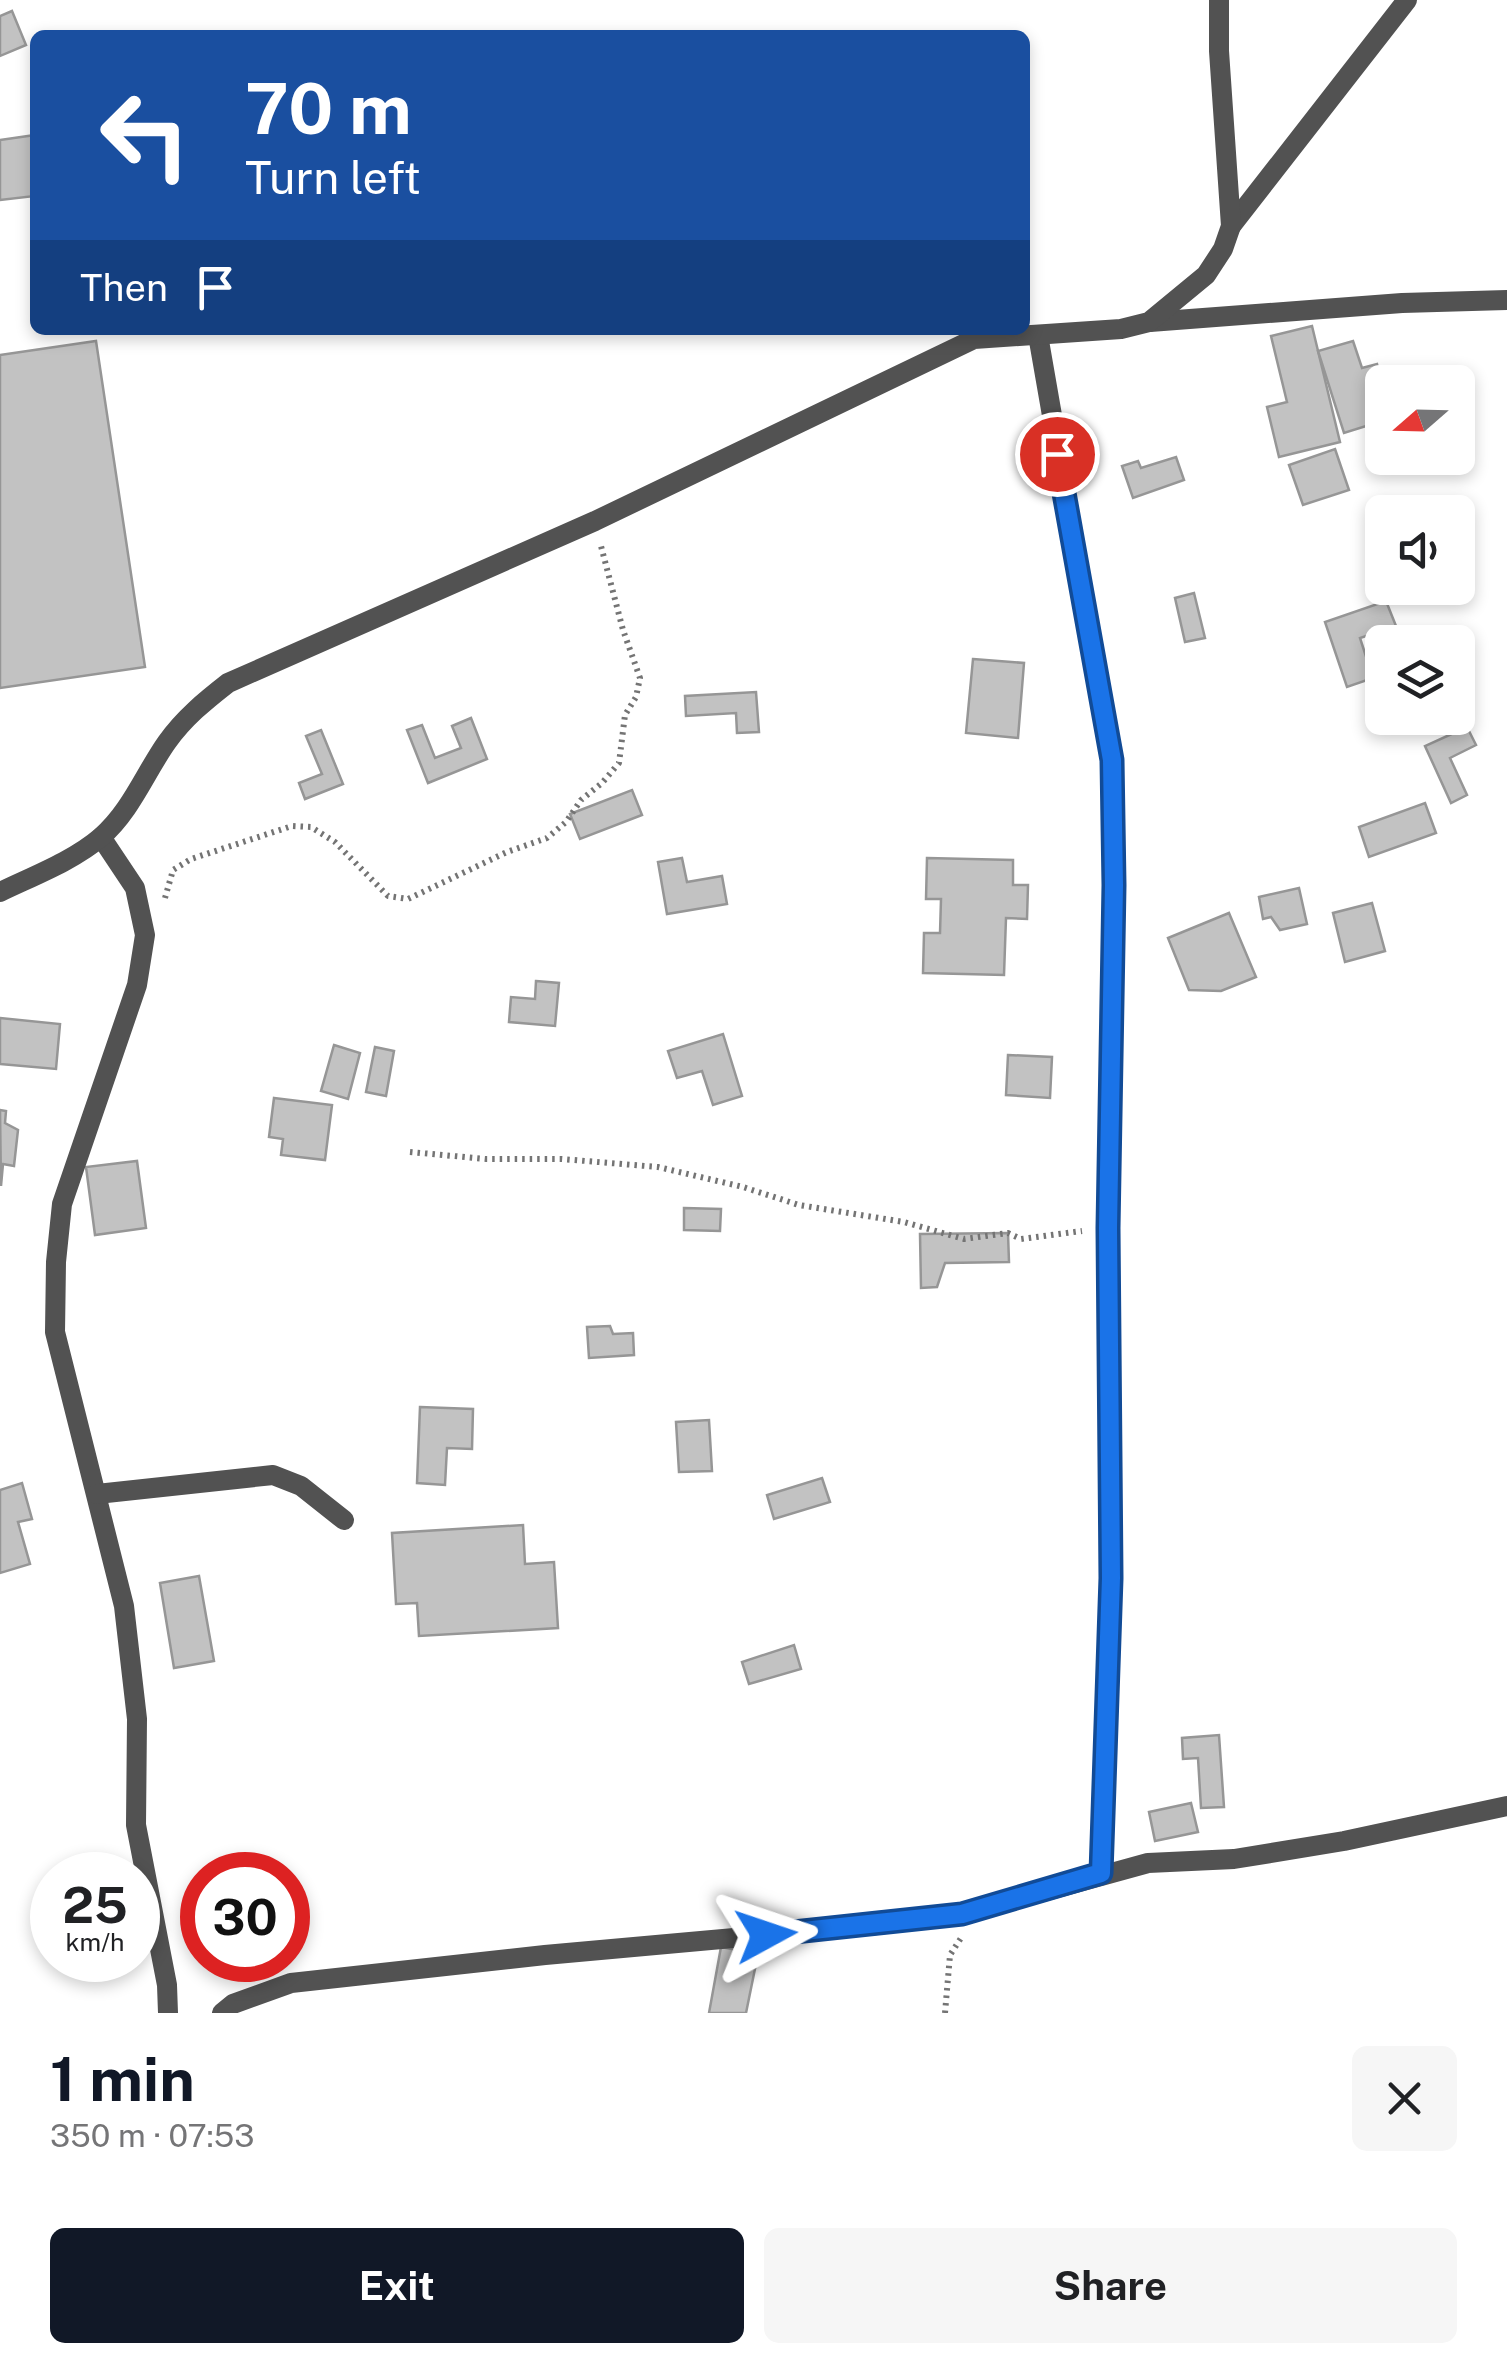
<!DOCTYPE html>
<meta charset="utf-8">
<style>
:root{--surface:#fff;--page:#f6f6f6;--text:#202124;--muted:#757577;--accent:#111827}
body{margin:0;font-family:"Public Sans",sans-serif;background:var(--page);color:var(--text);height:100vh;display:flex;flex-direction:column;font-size:38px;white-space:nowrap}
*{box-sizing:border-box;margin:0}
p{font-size:32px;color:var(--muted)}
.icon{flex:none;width:55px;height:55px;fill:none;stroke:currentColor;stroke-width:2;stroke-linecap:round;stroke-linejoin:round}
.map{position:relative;height:2013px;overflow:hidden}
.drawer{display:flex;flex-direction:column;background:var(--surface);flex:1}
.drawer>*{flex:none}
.top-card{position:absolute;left:30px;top:30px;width:1000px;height:305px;border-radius:15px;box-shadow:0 5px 15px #0003;background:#1a4fa0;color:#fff;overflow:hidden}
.needle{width:65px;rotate:250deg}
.fabs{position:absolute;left:1365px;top:365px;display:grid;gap:20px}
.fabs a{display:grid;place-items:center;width:110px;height:110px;border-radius:15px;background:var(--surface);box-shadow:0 5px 15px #0003;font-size:50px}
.speed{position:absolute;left:30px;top:1852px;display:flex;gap:20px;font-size:50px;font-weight:700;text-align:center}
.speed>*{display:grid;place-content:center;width:130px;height:130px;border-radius:50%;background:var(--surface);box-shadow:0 5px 15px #0003;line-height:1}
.speed small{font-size:25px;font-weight:400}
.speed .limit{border:15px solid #d22;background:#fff;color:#111}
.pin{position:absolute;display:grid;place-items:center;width:85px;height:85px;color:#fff;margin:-42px;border:5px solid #fff;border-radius:50%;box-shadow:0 2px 10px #0007}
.me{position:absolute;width:110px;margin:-55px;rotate:85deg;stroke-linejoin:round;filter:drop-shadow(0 0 8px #0008)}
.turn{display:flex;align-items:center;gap:35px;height:210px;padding:0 50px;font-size:45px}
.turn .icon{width:130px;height:130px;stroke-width:2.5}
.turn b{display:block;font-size:70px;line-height:85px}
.then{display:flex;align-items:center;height:95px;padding:0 50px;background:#0003;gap:20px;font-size:38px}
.round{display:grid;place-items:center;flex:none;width:105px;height:105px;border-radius:15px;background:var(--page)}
.overview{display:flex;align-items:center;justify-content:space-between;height:170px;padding:0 50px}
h1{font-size:60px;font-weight:700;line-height:75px;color:var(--accent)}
.button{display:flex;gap:20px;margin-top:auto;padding:20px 50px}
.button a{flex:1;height:115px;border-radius:15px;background:var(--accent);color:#fff;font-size:40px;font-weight:700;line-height:115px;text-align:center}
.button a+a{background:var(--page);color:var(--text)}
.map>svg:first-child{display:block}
</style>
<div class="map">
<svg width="1507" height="2013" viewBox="0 0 1507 2013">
<rect width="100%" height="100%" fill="#fff"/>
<g fill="#c2c2c2" stroke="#969696" stroke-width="2.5">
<path d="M12,11L26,45L0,56V16Z"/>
<path d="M35,135V196L0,200V140Z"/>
<path d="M1312,326L1340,442L1279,457L1267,407L1287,402L1271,336Z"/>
<path d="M96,341L145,667L0,688V355Z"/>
<path d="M1353,341L1362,368L1377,364L1382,383V421L1344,433L1318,351Z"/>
<path d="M1335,449L1349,490L1303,505L1289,465Z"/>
<path d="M1176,457L1184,480L1133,498L1122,466L1138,461L1141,468Z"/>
<path d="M1194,593L1205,638L1185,642L1175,598Z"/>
<path d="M1386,601L1396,626L1360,638L1373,678L1347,687L1325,622Z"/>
<path d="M973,659L1024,663L1018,738L966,733Z"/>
<path d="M756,692L759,732L737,733L736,713L686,716L685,696Z"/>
<path d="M471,718L487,759L428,783L407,730L422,725L435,758L461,748L452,726Z"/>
<path d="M1467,727L1476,745L1450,758L1467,795L1451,803L1425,746Z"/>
<path d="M321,730L343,784L305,799L299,783L322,774L306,736Z"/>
<path d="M632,790L642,815L580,839L570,814Z"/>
<path d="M1425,803L1436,833L1369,857L1359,827Z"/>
<path d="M682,858L687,882L722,876L727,904L667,914L658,862Z"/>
<path d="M927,858L1013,860V885H1028L1027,919L1006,918L1004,975L923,973L924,933H940L941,899H926Z"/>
<path d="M1299,888L1307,924L1280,930L1271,917L1263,919L1259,897Z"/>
<path d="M1372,903L1385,951L1345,962L1333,913Z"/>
<path d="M1229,913L1256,977L1221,991L1189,990L1168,938Z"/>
<path d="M536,981L559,983L555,1026L509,1022L511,997L535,999Z"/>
<path d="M0,1018L60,1024L56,1069L0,1064Z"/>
<path d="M723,1034L742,1096L713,1105L702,1071L677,1078L668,1051Z"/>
<path d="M334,1045L360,1053L348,1099L321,1091Z"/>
<path d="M375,1047L394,1051L386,1096L366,1092Z"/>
<path d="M1008,1055L1052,1057L1050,1098L1006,1095Z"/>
<path d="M274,1098L332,1105L325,1160L281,1155L283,1139L269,1137Z"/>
<path d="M0,1110L6,1111L5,1123L18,1130L14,1166L3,1164L1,1186Z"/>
<path d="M137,1161L146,1228L95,1235L86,1167Z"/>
<path d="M684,1208L721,1209L720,1231L684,1230Z"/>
<path d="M1008,1233L1009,1262L945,1263L937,1287L921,1288L920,1234Z"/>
<path d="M610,1326L613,1334L633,1333L634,1355L589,1358L587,1327Z"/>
<path d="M420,1407L473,1409L472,1449L447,1448L445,1485L417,1483Z"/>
<path d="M709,1420L712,1471L679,1472L676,1422Z"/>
<path d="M822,1478L830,1502L774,1519L767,1495Z"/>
<path d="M22,1483L32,1519L18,1522L30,1564L0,1573V1490Z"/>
<path d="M523,1525L525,1564L554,1562L558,1628L419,1636L417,1603L396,1604L392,1533Z"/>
<path d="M199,1576L214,1661L174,1668L160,1583Z"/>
<path d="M794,1645L801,1669L749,1684L742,1662Z"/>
<path d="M1219,1735L1224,1807L1201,1808L1198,1758L1183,1759L1182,1738Z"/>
<path d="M1191,1803L1198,1832L1155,1841L1149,1812Z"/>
<path d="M721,1947L758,1954L746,2013H709Z"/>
</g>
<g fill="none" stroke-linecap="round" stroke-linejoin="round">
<g stroke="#747474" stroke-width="6" stroke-dasharray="2.5 5" stroke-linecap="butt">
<path d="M165,898L173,870L191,859L292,826L311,827L335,842L388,896L408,899L507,852L547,838L566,822L581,800L602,783L619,763L625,715L636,697L640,678L623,630L601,546"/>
<path d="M410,1152L486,1159H562L658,1167L743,1187L799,1205L904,1222L964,1239L1008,1233L1021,1239L1082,1231"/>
<path d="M945,2013L950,1955L961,1938"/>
</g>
<g stroke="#525252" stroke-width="20">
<path d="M1231,226L1407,0"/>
<path d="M1150,322L1402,303L1507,300"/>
<path d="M1038,335L1112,760L1114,885L1108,1228L1111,1578L1101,1873"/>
<path d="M101,837L135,888L145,935L137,985L62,1204L56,1262L55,1332L124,1606L137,1719L136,1825L167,1985L168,2013"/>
<path d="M0,892C33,876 73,861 101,837C131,811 145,773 167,742C184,718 205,701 228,683L595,521L974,339L1121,329L1149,322L1206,275L1223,249L1231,226L1219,51V0"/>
<path d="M97,1494L273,1475L301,1486L344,1520"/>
<path d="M222,2013L233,2004L291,1983L545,1955L877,1925L963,1914L1148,1863L1234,1859L1344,1841L1507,1806"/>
</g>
</g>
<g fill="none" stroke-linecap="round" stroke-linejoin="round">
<defs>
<path id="route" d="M766,1935L962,1914L1101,1873L1111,1578L1108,1228L1114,885L1112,760L1057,454"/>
</defs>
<use href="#route" stroke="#114b97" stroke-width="25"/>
<use href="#route" stroke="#1a73e8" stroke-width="18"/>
</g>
</svg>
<div class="fabs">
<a><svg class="needle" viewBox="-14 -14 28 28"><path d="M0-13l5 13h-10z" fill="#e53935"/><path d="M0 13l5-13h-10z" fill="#757577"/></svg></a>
<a><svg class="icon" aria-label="sound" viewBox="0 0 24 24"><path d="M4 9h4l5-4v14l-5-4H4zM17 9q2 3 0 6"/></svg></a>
<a><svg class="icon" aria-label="layers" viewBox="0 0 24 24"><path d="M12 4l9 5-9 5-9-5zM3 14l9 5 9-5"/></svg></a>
</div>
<div class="speed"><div>25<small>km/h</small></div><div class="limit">30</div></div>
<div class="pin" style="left:1057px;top:454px;background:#d93025"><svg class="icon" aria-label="arrive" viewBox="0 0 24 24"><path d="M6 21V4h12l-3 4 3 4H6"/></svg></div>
<svg class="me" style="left:766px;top:1935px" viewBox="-20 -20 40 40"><path d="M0-17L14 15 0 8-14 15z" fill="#1a73e8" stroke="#fff" stroke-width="4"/></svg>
<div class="top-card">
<div class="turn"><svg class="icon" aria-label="left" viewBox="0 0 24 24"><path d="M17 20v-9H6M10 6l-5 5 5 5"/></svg><div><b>70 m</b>Turn left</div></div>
<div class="then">Then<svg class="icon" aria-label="arrive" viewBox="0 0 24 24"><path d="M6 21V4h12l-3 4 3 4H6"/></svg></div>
</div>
</div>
<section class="drawer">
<div class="overview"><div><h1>1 min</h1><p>350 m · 07:53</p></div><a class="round"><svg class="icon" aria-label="close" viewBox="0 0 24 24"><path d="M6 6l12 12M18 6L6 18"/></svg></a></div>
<div class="button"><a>Exit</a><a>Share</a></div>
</section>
